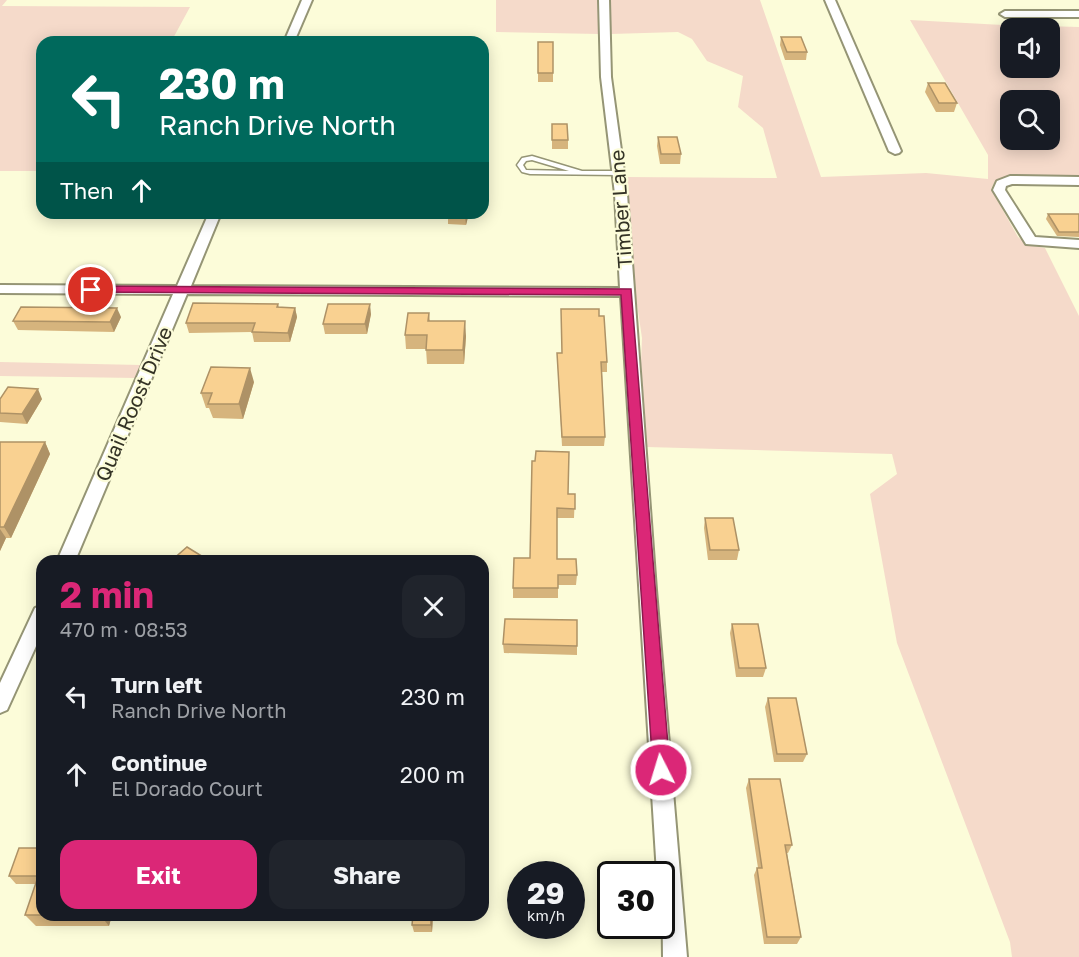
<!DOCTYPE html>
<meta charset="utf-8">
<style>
:root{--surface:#171b24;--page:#20242c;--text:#f1f3f6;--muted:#9ea1a6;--accent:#db2777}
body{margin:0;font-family:"Golos Text",sans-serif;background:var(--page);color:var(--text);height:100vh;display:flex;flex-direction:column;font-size:22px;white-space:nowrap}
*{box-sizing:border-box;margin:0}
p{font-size:20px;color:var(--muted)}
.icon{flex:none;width:33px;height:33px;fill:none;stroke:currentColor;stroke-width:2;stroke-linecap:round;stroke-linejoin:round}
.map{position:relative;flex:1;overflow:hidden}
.panel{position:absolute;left:36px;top:555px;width:453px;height:366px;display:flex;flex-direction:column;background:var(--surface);border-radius:18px;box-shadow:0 3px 15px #0003}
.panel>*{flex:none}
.guide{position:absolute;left:36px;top:36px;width:453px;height:183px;border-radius:18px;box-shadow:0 3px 15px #0003;background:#00695c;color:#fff;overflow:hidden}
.buttons{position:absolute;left:1000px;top:18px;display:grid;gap:12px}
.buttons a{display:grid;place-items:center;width:60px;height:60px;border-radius:12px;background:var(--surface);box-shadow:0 3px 15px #0003;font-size:30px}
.speed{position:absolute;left:507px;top:861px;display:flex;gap:12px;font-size:30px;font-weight:700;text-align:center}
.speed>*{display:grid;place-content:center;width:78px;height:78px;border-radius:50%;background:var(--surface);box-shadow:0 3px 15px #0003;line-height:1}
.speed small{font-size:15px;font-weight:400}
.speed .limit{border:3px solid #111;border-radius:9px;background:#fff;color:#111}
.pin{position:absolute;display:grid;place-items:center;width:51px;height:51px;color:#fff;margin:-26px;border:3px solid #fff;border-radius:50%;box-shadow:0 2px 6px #0007}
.me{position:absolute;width:66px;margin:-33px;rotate:355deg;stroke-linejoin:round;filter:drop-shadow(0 0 4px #0008)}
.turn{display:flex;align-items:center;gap:21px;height:126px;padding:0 24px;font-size:27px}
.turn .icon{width:78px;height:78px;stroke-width:2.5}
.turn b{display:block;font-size:42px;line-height:51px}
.then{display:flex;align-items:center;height:57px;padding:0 24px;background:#0003;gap:12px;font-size:22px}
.round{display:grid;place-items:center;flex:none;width:63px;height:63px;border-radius:18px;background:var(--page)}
.summary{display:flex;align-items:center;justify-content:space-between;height:102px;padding:0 24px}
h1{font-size:36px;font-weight:700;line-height:45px;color:var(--accent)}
.button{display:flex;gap:12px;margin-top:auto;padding:12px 24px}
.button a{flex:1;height:69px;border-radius:18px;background:var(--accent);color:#fff;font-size:24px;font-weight:700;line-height:69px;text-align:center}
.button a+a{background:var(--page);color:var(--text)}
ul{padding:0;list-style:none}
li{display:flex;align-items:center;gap:18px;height:78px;padding:0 24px}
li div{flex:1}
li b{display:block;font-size:22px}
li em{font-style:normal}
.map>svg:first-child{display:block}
</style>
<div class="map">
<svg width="1079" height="957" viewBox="0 0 1079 957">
<rect width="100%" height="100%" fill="#fcfcd9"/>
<g fill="#f5daca" fill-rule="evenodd">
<path d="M0,0H7L2,6L190,7L171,42H42V171H0Z"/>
<path d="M598,0L599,34L496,32V0Z"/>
<path d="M610,0H760L821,177L926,173L988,179V155L910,20L1003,25L1079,27V177L1008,176L995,181L991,189L1018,237L1028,245L1045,248L1079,316V957H1012L1010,942L897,643L870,494L897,474L892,454L647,447L641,364L642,338L635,291L627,177L777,178L763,128L738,107L743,76L707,61L692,39L678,32L611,34ZM1011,28H1050V68H1011ZM1011,100H1050V140H1011Z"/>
<path d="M0,362L141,365L136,378L0,376Z"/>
</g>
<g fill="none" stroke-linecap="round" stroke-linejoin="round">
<defs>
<path id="service" d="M532,156L582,171H619L622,173L619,175L530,174L522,172L517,165L522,158ZM532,160L569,171L526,170L523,165L526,161Z"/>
<g id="minor">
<path d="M302,0H312L294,42H284Z"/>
<path d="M599,0H609L611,77L627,194L656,590L687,957H663L662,874H657L621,296L187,294L75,561H57L173,294L0,293V285L177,286L209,213H221L191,286L620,288L615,194L601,77Z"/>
<path d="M825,0H835L901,151L899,153L895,154L889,151Z"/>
<path d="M1079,11V17H1005L1000,14L1005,11Z"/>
<path d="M1010,176L1079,177V185L1012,184L1006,186L1005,190L1035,237L1079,240V248L1026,244L993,190L997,181Z"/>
<path d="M42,605V633L7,710L0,713V683L35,608Z"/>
</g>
</defs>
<use href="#service" stroke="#959575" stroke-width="3"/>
<use href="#minor" stroke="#959575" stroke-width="4"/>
<use href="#service" fill="#fff" fill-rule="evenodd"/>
<use href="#minor" fill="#fff" fill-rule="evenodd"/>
</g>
<g fill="#d6b47d">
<path d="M781,37L807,52L806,60H785L780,45Z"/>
<rect x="538" y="42" width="15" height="40"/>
<path d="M928,83L957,103L954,112H936L925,92Z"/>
<path d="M552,124L568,140V149H552Z"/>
<path d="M658,137L681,154L680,164H660L657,146Z"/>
<path d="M469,213L466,225L448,224V214Z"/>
<path d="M1048,214H1079V237L1057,236L1046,219Z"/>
<path d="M278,304L279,307L295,308L297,317L290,342H254L252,332L189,333L186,323Z"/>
<path d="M429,313L430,321L466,336L464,364H427L426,349H406L405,335Z"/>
<path d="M371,314L367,334H325L323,324Z"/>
<path d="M599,316L607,362V372H602L605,437L604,446H562L557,353H562Z"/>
<path d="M121,317L114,332L18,330L13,321Z"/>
<path d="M254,382L243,419L213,418L209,408H206L201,393Z"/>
<path d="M0,399H42L27,424L0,422Z"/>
<path d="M0,442H45L50,454L11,538H6L0,551Z"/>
<path d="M532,461L568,494H575L574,518H557V559L577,575L576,585H558V598H513V588L530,558Z"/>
<path d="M705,518L739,550L737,560H708L704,528Z"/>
<path d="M732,624L766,668L763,677H736L730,633Z"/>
<path d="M503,644L577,646V655L504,653Z"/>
<path d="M768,698L807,754L803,762H774L765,707Z"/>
<path d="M749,779L792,845L788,853H787L801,937L797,944H764L754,875L757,868H758L746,788Z"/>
<path d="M42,848V915H112L109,926H36L25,915L36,884H16L9,876Z"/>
<path d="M413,915H433L432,932H414L412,925Z"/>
</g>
<g fill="#ae9266">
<path d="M485,130V139L484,160L483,151Z"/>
<path d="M466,213H469L466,225L465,216Z"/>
<path d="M370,304L371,314L367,334L365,324Z"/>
<path d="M117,308L121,317L114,332L110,322Z"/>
<path d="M295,308L297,317L290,342L288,333Z"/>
<path d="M465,321L466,336L464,364L463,350Z"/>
<path d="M250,368L254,382L243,419L239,404Z"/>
<path d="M38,389L42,399L27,424L22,414Z"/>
<path d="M45,442L50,454L11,538L4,527Z"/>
<path d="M0,529L6,538L0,551Z"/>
<path d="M100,915H112L109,926Z"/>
<path d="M431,915H433L432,932L431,925Z"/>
</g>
<g fill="#f9d191" stroke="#ae9266" stroke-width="1.5">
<path d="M781,37H801L807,52H787Z"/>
<rect x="538" y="42" width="15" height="31"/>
<path d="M928,83H945L957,103H939Z"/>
<path d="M552,124H567L568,140H552Z"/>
<path d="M483,130H485L483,151Z"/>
<path d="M658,137H677L681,154H661Z"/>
<path d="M448,213H466L465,216L448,214Z"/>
<path d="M1048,214H1079V232H1059Z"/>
<path d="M193,303L278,304L277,307L295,308L288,333L252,332L255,323H186Z"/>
<path d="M328,304H370L365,324H323Z"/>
<path d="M21,307L117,308L110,322L13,321Z"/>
<path d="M561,309H599V316H604L607,362H601L605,437H562L557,353H562Z"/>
<path d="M408,313H429L428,321H465L463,350H426L427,335H405Z"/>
<path d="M211,367L250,368L239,404H208L212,393H201Z"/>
<path d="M8,387L38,389L22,414L0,413V399Z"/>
<path d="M0,442H45L4,527H0Z"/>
<path d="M536,451L569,452L568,494H575V509L557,508V559H576L577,575H558V588H513L514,558H530L532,461H535Z"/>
<path d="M705,518H733L739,550H710Z"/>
<path d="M187,547L208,560L207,561H171Z"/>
<path d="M505,619L577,620V646L503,644Z"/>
<path d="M732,624H758L766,668H739Z"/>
<path d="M768,698H796L807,754H777Z"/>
<path d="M749,779H780L792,845H785L801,937H767L757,868H762Z"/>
<path d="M19,848H42V865L38,876H9Z"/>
<path d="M42,865V915H25Z"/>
<path d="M413,915H431V925H412Z"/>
</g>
<path fill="#db2777" stroke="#8e194d" stroke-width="1.5" d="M91,286L631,289L670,770L667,776L661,778L655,776L653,770L621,295L87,292V287Z"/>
<g text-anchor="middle" stroke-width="4.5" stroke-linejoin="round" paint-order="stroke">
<g font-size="20" fill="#333225" stroke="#fcfcd9">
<text transform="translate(621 209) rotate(-94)" y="7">Timber Lane</text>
<text transform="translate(134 404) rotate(-67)" y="7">Quail Roost Drive</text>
</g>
</g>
</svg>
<div class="buttons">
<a><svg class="icon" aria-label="sound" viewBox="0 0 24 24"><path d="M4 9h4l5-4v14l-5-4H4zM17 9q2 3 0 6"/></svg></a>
<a><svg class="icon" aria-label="search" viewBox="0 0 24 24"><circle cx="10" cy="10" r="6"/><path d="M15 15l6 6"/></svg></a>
</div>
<div class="speed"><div>29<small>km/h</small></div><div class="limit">30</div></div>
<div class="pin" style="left:91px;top:290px;background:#d93025"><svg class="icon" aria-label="arrive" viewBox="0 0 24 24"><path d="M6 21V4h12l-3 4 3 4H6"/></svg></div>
<svg class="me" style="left:661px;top:770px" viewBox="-20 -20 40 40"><circle r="17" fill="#db2777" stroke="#fff" stroke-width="3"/><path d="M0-11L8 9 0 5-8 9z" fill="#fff"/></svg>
<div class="guide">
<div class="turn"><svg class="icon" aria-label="left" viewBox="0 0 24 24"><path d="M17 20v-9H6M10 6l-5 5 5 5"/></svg><div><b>230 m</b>Ranch Drive North</div></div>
<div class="then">Then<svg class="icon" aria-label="ahead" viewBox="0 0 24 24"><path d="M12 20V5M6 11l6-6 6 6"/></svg></div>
</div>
<section class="panel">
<div class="summary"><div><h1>2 min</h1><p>470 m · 08:53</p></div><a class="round"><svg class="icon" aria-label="close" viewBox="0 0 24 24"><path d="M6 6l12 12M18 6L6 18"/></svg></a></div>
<ul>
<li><svg class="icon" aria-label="left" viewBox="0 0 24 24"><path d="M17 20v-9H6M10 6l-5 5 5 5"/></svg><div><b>Turn left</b><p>Ranch Drive North</p></div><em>230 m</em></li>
<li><svg class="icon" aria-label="ahead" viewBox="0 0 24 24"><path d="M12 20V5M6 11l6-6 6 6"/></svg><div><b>Continue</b><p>El Dorado Court</p></div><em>200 m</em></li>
</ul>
<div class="button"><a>Exit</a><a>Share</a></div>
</section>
</div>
